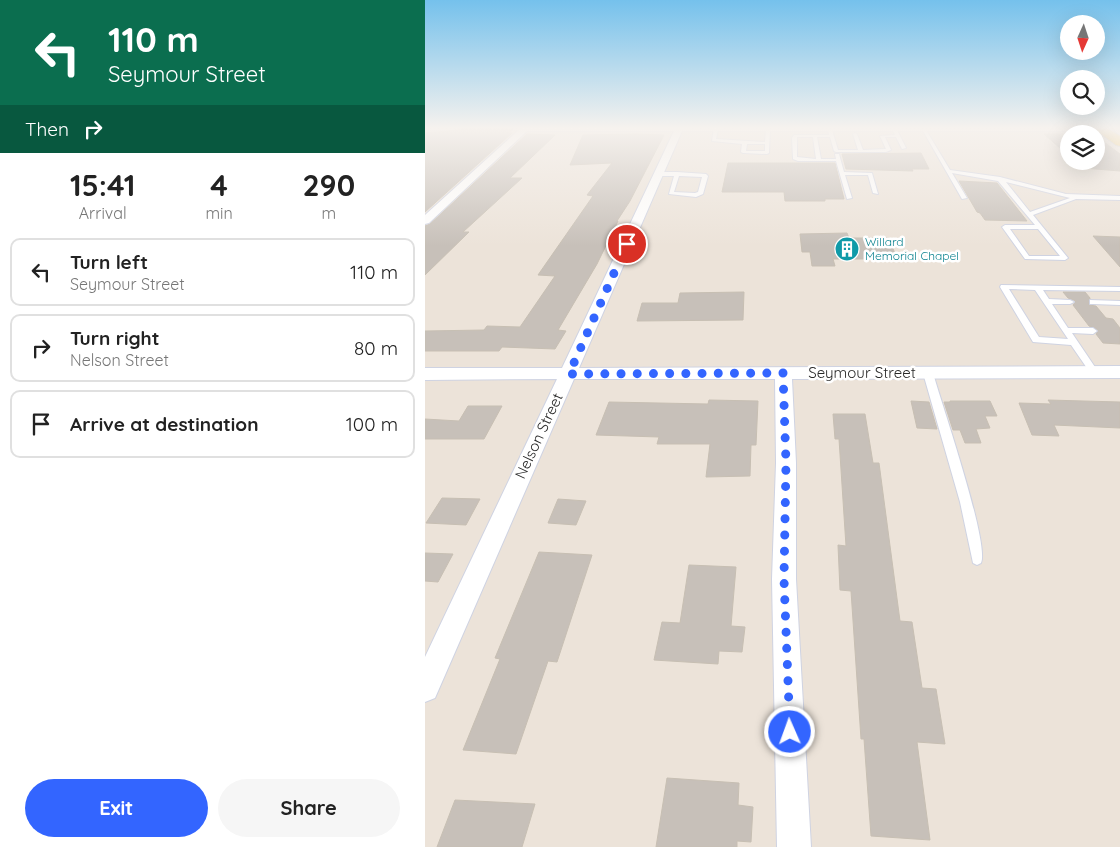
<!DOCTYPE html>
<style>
:root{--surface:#fff;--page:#f6f6f6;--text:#222;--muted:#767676;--line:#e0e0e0;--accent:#3365ff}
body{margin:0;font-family:Quicksand,sans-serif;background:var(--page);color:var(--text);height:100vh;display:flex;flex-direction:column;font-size:19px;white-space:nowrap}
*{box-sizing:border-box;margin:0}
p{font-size:16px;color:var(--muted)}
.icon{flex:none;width:28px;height:28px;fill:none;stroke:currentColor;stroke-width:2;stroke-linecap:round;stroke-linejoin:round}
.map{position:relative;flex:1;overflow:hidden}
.drawer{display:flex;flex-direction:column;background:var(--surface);width:425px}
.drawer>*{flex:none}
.banner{background:#0b6e4f;color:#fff;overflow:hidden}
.needle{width:32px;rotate:183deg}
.buttons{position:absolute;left:635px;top:15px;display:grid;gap:10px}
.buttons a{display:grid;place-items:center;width:45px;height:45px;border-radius:50%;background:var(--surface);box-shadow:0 5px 20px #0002;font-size:25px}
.pin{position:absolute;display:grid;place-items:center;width:42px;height:42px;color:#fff;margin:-21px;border:2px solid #fff;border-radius:50%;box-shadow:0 1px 5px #0007}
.me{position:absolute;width:55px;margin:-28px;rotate:358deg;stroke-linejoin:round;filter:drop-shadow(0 0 4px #0008)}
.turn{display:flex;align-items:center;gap:18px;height:105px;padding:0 25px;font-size:22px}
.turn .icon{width:65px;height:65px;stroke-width:2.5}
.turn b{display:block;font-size:35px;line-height:42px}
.then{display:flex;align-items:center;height:48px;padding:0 25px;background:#0003;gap:10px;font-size:19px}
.eta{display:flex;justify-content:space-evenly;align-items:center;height:85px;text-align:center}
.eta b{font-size:30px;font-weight:700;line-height:35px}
.primary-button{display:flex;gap:10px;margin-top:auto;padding:10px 25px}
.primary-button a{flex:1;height:58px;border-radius:30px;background:var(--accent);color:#fff;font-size:20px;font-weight:700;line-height:58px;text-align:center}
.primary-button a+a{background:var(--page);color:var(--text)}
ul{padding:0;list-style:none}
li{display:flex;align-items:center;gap:15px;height:68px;margin:0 10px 8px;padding:0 15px;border:2px solid var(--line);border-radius:10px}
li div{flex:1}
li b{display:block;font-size:19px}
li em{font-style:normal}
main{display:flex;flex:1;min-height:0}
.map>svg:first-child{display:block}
</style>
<main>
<section class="drawer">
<div class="banner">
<div class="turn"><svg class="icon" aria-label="left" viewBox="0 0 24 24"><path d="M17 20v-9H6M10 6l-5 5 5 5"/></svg><div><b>110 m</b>Seymour Street</div></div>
<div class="then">Then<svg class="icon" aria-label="right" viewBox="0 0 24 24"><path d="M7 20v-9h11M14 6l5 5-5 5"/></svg></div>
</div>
<div class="eta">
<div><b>15:41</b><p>Arrival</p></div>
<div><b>4</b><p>min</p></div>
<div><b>290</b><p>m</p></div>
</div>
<ul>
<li><svg class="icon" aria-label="left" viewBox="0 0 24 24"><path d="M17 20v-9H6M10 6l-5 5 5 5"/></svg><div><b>Turn left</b><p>Seymour Street</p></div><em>110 m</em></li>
<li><svg class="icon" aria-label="right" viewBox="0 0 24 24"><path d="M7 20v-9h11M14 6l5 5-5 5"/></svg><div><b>Turn right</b><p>Nelson Street</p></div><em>80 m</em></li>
<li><svg class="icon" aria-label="arrive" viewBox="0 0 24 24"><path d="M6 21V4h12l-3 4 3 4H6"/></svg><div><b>Arrive at destination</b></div><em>100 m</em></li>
</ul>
<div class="primary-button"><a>Exit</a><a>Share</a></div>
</section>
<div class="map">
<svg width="695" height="847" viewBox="0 0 695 847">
<rect width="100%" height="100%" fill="#ece3d9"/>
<g fill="#c7c0b9" stroke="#c7bfb3">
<path d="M37,128L88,129L83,133H87L0,212V133L33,130Z"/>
<path d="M102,134L130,135L85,178H97L38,232H44L0,275V226L5,224Z"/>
<path d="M211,134L239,135L205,201L192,221H193L172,264L133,330L141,331L130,349L77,347L74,351H0V331L59,330L62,326L95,327L130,276L113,275L168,196L162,195L187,163L145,165L158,135Z"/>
<path d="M619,134H644V156Z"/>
<path d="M671,136L695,154V171L658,168L650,161H671Z"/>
<path d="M496,153L504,169H487L488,171L421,169L417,154Z"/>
<path d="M303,163H410L419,199H400V201H360L359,192H297Z"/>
<path d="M534,181L572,183L602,221L560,220L555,213L552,212Z"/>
<path d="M422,233L424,238H464L472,259H408L410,266H387L385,252H377L375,234Z"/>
<path d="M668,236L695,237V267Z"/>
<path d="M319,292L318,320L212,321L217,303H253L255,293Z"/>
<path d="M638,292H660L665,298L664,305L671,306L681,318L688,319L695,328V344L678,343L671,334L673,330L664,326L648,305L651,301L643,298Z"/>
<path d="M284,400L333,401L331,445H326L325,476L281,477L285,444H232L234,437L171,435L184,402L283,404Z"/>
<path d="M623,400L695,402V428L629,425L634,436L607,435L594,403L626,404Z"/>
<path d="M486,401L504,402L512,429L492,428Z"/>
<path d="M525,401H565L572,416H560L565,428L551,429L556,443H540L535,430H528L519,402H525Z"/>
<path d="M43,406H77L59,439H0V419L34,421Z"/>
<path d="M408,414H440L448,463H454L475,621L487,622L497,688L511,689L520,744L492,742L505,840L446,836L439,739H436L426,591L415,590L413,545L421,546L414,439H410Z"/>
<path d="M17,498L55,499L41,525L1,523Z"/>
<path d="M133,499L161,501L151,525L123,523Z"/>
<path d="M114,552L167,555L132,662L123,661L91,754L38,750L75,659L70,658Z"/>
<path d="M0,553L28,554L13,582L0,581Z"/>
<path d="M264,565L311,567L306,626L320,627L317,652L294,651L293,664L229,660L237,622L255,623Z"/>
<path d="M242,778L314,783L313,805L328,807L326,842L312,841V847H231Z"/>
<path d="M30,800L110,804L97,847H12Z"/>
</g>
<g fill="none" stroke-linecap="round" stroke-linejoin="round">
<defs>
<g id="service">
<path d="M289,128L293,129L291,139L340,142L341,130L345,129L344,153L342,154L318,153L316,152L317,144L287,141ZM322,144H340V151H321Z"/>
<path d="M405,129L407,130L413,150H433L428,134L430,133L432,134L438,150L461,149L455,136L470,135L468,131L472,130L481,148L477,149L471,137H460L466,150L461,152H411L409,151L405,137H392L396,159H411L410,154H414L419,172L447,173L453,194L448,193L443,175H420L427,198L422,199L411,161H373L368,159L367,138L369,135H404L403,130ZM372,137H388L391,159L372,157Z"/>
<path d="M497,129L501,130L525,170L575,177L641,194L695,196V200L651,199L608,215L643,258L640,260L600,259L577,227L580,225H610L573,181L527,173L542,198L537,199ZM581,182L645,198L605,212ZM585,229H613L635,256H604Z"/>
<path d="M252,172L281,174L283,176L278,194L271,197L244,194L249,176H234L231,174L234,172ZM254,176L277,177L273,192L270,193L249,192Z"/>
<path d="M576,285L695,287V291L618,290L624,299L645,300L649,302L645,304H627L643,328H668L672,331L668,334L647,333L672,370L674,372L672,374H666L646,345L608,342L575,287ZM584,289L610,290L643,339L614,337Z"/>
<path d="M665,300L695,301V305L668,304H665Z"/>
<path d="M503,370L508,373C516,402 565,544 556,563L552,565L548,563L535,502L498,373Z"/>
</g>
<path id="minor" d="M96,128L680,129L676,131H257L154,368L695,366V378L367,379L371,463V579L386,847H352L347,579L351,463L350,379H149L10,698L0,702V657L132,379L0,380V368H137L249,131H102L4,223L0,224V215Z"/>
<path id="primary" d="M668,128H682L695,136V146L691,145Z"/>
</defs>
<use href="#service" stroke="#cfd3e2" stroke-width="2"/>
<use href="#minor" stroke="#cfd3e2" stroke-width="2"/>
<use href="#primary" stroke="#c7c7c7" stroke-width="2"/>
<use href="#service" fill="#fff" fill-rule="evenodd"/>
<use href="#minor" fill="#fff" fill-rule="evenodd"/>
<use href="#primary" fill="#f5c655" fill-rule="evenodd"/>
</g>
<linearGradient id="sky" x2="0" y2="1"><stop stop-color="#75c1ec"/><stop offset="0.52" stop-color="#f6f2ee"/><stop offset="1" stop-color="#f6f2ee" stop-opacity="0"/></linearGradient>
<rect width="695" height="246" fill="url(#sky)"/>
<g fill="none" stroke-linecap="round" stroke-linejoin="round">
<path stroke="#3365ff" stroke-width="9" stroke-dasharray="0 16.2" d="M202,244L144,374L358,373L361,463L359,579L365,732"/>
</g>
<defs>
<symbol id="building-disc" viewBox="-11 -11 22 22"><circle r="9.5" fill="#0f9aa8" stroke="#fff"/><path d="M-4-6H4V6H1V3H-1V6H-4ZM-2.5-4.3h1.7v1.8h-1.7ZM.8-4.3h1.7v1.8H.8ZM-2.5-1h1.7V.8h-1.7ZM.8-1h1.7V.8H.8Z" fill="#fff"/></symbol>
</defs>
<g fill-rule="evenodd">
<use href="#building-disc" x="408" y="235" width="28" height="28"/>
</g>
<g text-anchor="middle" stroke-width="5" stroke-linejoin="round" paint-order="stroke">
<g font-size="12" fill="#0d838f" stroke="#fff" text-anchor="start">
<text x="440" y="246">Willard<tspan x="440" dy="14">Memorial Chapel</tspan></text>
</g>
<g font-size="15" fill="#282828" stroke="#fff">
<text x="437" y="378">Seymour Street</text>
<text transform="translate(114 436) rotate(-65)" y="5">Nelson Street</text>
</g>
</g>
</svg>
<div class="buttons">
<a><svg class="needle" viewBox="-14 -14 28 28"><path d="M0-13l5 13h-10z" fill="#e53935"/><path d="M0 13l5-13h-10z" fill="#767676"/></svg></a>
<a><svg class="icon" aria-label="search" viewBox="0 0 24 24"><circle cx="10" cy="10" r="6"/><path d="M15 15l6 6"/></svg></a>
<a><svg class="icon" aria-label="layers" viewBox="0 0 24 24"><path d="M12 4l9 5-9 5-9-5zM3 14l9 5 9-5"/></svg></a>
</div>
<div class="pin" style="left:202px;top:244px;background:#d93025"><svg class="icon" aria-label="arrive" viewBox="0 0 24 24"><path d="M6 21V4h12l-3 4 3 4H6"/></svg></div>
<svg class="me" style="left:365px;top:732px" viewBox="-20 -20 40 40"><circle r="17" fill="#3365ff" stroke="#fff" stroke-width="3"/><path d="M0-11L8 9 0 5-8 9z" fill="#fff"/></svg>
</div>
</main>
